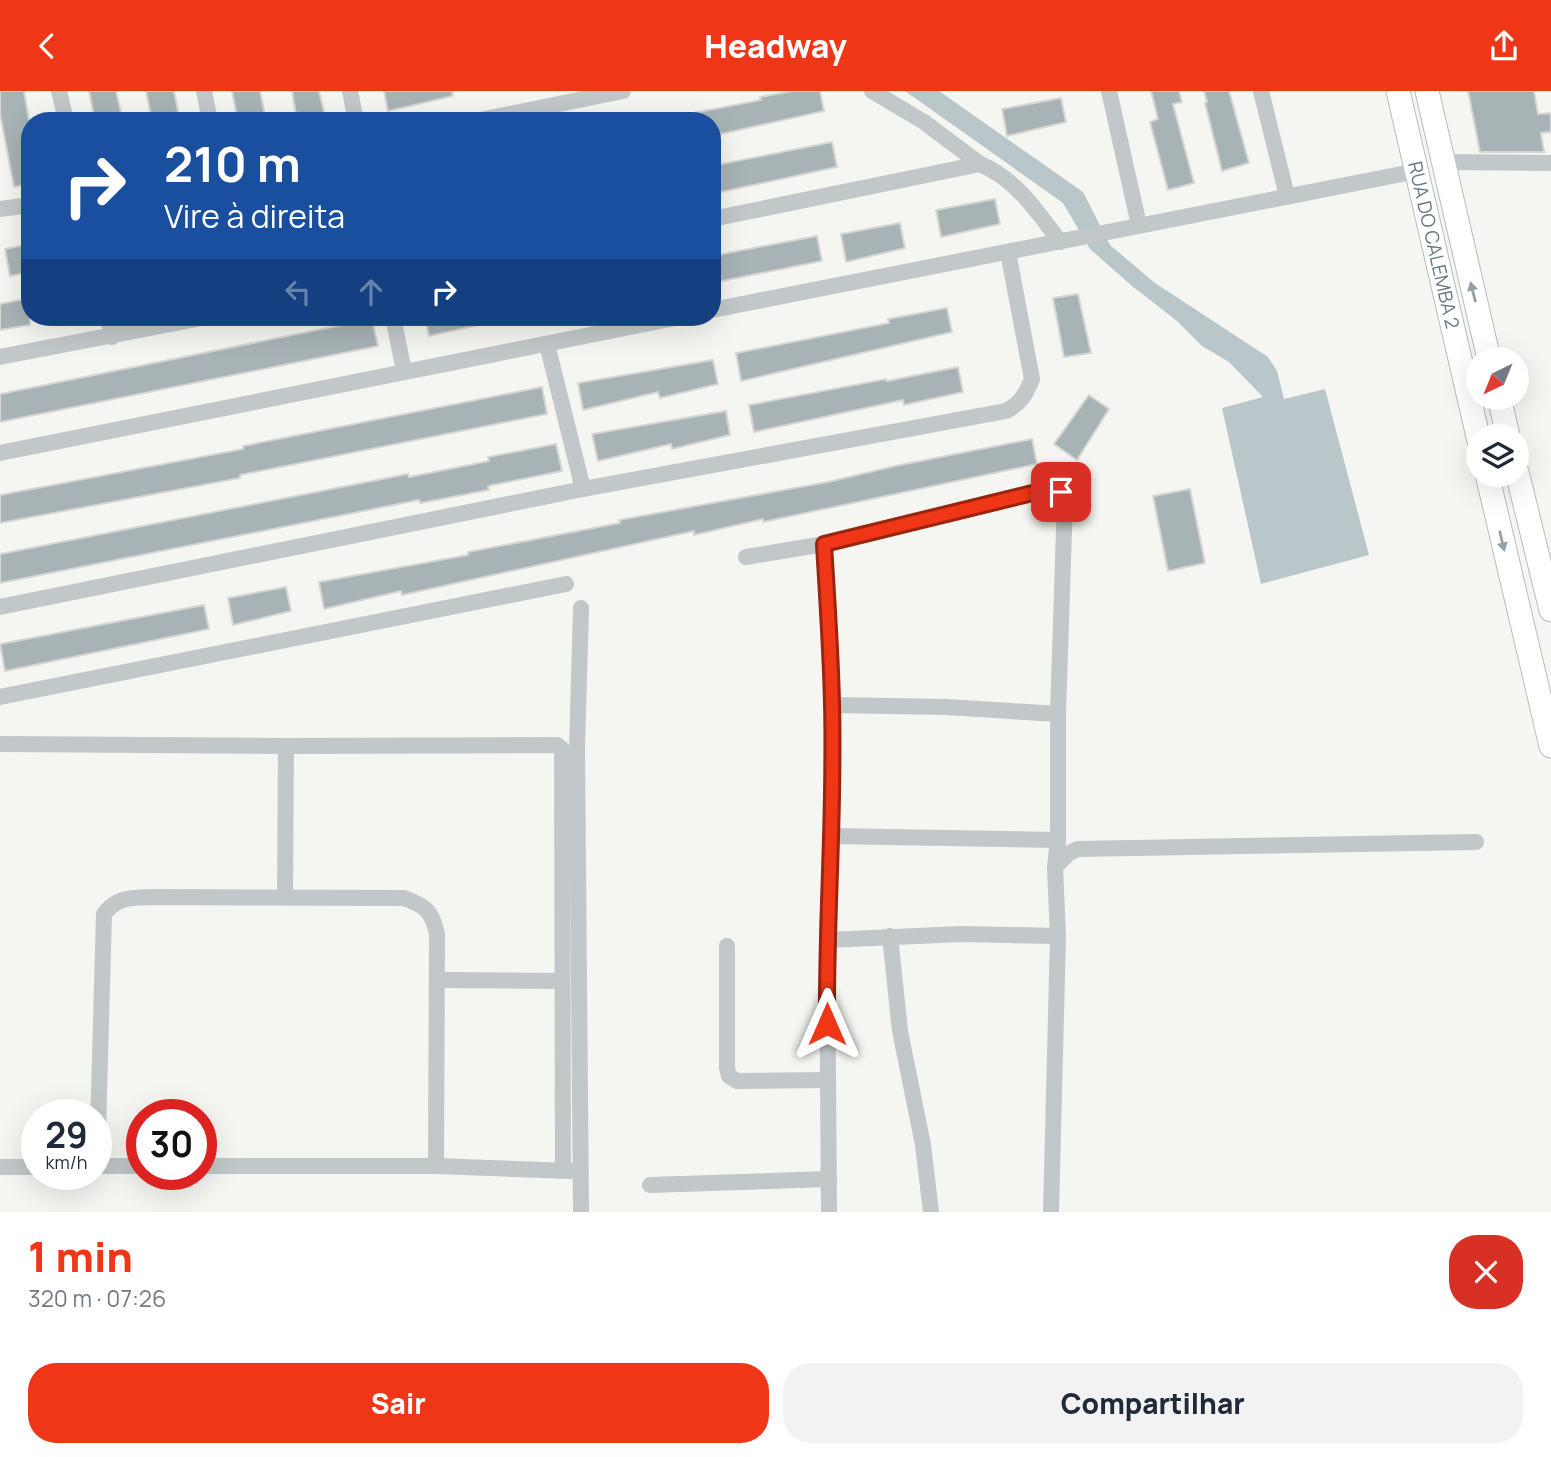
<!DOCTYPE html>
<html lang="pt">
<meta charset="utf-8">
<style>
:root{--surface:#fff;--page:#f2f2f3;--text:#1f2937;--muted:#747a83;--accent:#ef3717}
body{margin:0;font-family:Manrope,sans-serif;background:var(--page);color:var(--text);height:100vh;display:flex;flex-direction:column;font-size:26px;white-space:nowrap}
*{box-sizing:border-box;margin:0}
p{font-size:23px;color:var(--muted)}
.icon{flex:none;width:38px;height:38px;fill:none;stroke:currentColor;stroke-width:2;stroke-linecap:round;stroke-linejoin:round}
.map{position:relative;height:1121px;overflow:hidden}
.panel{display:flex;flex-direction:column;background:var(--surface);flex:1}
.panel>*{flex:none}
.banner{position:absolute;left:21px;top:21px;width:700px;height:214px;border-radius:28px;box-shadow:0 7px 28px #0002;background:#1a4fa0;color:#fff;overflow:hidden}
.needle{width:46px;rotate:223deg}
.buttons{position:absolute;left:1466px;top:256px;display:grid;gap:14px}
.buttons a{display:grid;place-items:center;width:63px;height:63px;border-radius:50%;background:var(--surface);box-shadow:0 7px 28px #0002;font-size:35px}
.speed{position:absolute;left:21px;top:1008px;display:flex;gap:14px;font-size:35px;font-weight:700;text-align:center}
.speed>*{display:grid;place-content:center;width:91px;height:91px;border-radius:50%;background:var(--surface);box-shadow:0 7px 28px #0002;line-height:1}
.speed small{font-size:18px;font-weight:400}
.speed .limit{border:10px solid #d22;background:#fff;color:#111}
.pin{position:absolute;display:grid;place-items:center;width:60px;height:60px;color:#fff;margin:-30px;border-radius:14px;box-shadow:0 4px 10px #0006}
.me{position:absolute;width:77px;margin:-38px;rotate:0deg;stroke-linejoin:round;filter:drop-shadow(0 0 5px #0008)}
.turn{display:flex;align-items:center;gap:24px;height:147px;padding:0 28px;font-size:32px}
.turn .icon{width:91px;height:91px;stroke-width:2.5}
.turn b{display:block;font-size:49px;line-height:60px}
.lanes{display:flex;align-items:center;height:66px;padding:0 28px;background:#0003;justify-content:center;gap:35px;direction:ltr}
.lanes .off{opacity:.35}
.round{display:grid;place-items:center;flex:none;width:74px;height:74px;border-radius:28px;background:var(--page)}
.headline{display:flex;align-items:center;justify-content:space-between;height:119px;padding:0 28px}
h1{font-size:42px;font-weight:800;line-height:52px;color:var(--accent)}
.primary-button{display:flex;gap:14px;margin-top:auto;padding:14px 28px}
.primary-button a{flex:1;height:80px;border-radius:28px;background:var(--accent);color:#fff;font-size:28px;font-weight:800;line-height:80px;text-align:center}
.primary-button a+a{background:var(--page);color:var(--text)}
header{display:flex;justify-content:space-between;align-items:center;height:91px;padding:0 28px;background:var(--accent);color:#fff;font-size:32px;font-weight:800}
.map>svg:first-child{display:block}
</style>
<header><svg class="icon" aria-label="back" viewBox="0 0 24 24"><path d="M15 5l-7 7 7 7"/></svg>Headway<svg class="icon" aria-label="share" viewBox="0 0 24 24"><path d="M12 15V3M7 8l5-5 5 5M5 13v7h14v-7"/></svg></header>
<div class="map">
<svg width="1551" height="1121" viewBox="0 0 1551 1121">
<rect width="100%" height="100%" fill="#f5f5f1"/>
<path fill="#b9c7cb" d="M905,0H939L1083,101L1110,154L1155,192L1268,266L1277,280L1284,308L1325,298L1369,464L1261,493L1222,317L1263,306L1229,271L1202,255L1177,230L1132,195L1090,158L1063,112Z"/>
<g fill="#a8b3b6" stroke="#d6d6d4" stroke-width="2">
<path d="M0,0H24L30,35V93L14,96L0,23Z"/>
<path d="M89,0H116L123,30H95Z"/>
<path d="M146,0H174L180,30H152Z"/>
<path d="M232,0H260L266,30H238Z"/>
<path d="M292,0H319L325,26L297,30Z"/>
<path d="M384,0H452L453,5L388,20Z"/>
<path d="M793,0H820L824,20L712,45V30H683L682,24L761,9L760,6Z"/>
<path d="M1151,0H1179L1182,11L1173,13L1194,92L1168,99L1150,31L1158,28Z"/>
<path d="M1204,0H1229L1249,72L1222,80L1205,12L1207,11Z"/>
<path d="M1468,0H1534L1538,23L1551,22V41L1541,42L1544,61H1480Z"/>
<path d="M1061,7L1066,31L1007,45L1002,18Z"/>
<path d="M832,51L837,76L712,103V75Z"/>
<path d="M995,108L1000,133L941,146L936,119Z"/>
<path d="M900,132L905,157L846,171L841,143Z"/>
<path d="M817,145L822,170L712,192V165Z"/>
<path d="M30,153V181L10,185L5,158Z"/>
<path d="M1078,203L1091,262L1064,266L1053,207Z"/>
<path d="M30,207V234L0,239V213Z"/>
<path d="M947,217L952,241L741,290L736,262L889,232L888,228Z"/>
<path d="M425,226H493V231L429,245Z"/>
<path d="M372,228L378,255L0,331V303Z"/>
<path d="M713,269L718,293L660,307L658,301L583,319L578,292Z"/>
<path d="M958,276L963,301L904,314L903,309L754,341L749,314L886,288L887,290Z"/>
<path d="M542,296L547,323L240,384V387L0,432V404L243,358V355Z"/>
<path d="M1089,304L1109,318L1077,369L1054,353Z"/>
<path d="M726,320L730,344L672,358L671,353L598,370L592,343Z"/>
<path d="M1032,348L1037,373L763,431V428L694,444V440L402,504L401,500L324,518L319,491L468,464V461L620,432L619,429L828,391L895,375Z"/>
<path d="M556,353L562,380L488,395L489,399L420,412L419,409L0,492V463L408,383L409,386L489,370L488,366Z"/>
<path d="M1190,398L1205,472L1168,480L1153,405Z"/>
<path d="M286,496L291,520L233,534L228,507Z"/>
<path d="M204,514L209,538L5,580L0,553Z"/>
</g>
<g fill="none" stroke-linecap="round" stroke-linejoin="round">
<defs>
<g id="secondary">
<path d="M1398,0L1479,350"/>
<path d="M1427,0L1489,268"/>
<path d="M1499,306L1508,345"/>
<path d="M1517,381L1551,519"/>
<path d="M1487,383L1551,655"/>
</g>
</defs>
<use href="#secondary" stroke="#b6bcc0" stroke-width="25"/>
<g stroke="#c2c7c9" stroke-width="16">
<path d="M59,0L66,30"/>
<path d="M204,0L210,30"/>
<path d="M350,0L356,30"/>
<path d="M872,0L924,31L980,73"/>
<path d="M1109,0L1139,134"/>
<path d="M1261,0L1287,105"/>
<path d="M475,30L623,0"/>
<path d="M1444,71L1551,72"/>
<path d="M0,118L30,114"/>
<path d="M712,128L980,73C1016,88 1037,120 1060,151"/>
<path d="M712,219L1417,80"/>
<path d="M108,226L112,246"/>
<path d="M393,226L404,280"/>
<path d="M547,253L583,398"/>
<path d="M0,266L207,226"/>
<path d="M0,362L680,226"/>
<path d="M824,453L832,614L831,745L827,849L829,1121"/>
<path d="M746,466L824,453L1053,397L1061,401L1065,408L1058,623V749L1055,776L1058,845L1051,1121"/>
<path d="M0,516L583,398L1006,320C1021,312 1026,303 1032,288L1008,161"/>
<path d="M0,606L566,493"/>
<path d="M832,614L946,616L1058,623"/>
<path d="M0,653L286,655L557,654L562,658L563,1079"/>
<path d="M831,745L1058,749"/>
<path d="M1055,776L1069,762L1078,758L1476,751"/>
<path d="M285,806L286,655"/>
<path d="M890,845L900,940L923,1054L931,1121"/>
<path d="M827,849L962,843L1058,845"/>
<path d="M727,855V977L729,985L737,990L828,989"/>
<path d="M437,889L562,890"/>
<path d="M96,1075H142"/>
<path d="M97,1075L104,823C118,805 132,807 153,806L404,807C426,815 432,820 437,843L436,1075"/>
<path d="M201,1075H436L571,1080"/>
<path d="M0,1076H37"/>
<path d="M650,1094L829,1088"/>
<path d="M581,1121L577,658L581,517"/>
</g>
<use href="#secondary" stroke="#fff" stroke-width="23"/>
</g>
<defs><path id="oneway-solid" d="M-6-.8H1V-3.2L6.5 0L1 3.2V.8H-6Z" transform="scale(1.75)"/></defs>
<g fill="#91a0a9">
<use href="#oneway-solid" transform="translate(1473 201) rotate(-104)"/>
<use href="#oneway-solid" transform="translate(1502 450) rotate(77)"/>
</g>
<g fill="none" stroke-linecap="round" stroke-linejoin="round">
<defs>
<path id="route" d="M827,933C826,826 835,720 832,613C831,560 827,506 824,453L1053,397L1061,401"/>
</defs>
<use href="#route" stroke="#9b240f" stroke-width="18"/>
<use href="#route" stroke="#ef3717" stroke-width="12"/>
</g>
<g text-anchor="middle" stroke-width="7" stroke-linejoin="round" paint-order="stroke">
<g font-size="19" fill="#627884" stroke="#fff">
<text transform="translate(1434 154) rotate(77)" y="7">RUA DO CALEMBA 2</text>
</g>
</g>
</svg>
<div class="buttons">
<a><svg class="needle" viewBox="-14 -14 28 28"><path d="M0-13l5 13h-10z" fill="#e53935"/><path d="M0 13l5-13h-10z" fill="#747a83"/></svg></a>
<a><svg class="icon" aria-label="layers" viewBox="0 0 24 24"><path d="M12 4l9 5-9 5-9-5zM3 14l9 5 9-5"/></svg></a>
</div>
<div class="speed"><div>29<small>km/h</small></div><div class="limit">30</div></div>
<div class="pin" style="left:1061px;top:401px;background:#d93025"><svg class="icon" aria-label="arrive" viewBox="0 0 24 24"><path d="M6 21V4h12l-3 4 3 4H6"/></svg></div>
<svg class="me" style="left:827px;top:933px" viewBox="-20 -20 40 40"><path d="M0-17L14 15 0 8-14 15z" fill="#ef3717" stroke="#fff" stroke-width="4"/></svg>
<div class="banner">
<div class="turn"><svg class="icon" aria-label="right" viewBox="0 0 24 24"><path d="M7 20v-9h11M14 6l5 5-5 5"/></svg><div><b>210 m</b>Vire à direita</div></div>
<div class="lanes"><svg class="icon off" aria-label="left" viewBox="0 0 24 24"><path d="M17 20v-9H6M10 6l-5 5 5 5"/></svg><svg class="icon off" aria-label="ahead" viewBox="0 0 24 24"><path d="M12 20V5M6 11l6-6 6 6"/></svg><svg class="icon" aria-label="right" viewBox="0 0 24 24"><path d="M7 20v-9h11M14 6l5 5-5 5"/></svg></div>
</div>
</div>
<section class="panel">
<div class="headline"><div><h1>1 min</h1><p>320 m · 07:26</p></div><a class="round" style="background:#d93025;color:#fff"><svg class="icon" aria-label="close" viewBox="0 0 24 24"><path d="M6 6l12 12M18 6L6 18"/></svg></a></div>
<div class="primary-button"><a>Sair</a><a>Compartilhar</a></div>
</section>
